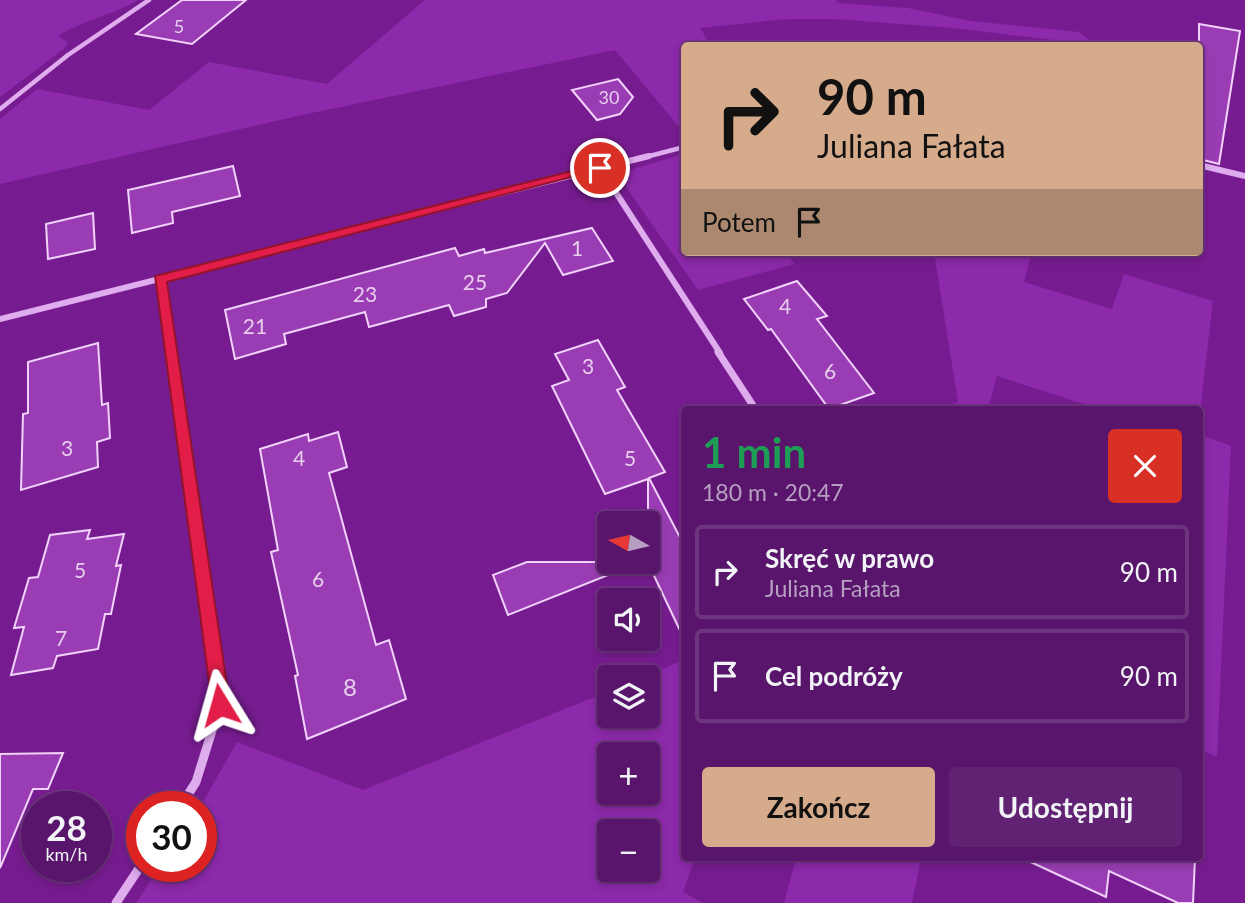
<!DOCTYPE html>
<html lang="pl">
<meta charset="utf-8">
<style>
:root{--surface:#59156c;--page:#622274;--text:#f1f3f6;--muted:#b79fc2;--line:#6e347f;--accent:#d6ab8b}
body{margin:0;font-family:Lato,sans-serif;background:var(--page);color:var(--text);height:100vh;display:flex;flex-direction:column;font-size:26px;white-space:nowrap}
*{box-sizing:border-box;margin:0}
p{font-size:23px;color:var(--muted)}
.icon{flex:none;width:38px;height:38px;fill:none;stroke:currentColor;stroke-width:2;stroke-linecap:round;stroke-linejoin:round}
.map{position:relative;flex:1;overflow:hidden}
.sheet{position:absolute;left:681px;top:406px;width:522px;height:455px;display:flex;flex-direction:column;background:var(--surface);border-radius:7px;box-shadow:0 4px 10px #0003,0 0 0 2px var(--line)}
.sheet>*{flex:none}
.top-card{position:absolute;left:681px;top:42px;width:522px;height:214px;border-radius:7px;box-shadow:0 4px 10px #0003,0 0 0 2px var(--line);background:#d6ab8b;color:#111;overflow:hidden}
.needle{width:46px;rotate:278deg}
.controls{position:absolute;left:597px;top:511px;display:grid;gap:14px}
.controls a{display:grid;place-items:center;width:63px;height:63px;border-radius:7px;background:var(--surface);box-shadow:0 4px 10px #0003,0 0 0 2px var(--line);font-size:35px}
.speed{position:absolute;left:21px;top:791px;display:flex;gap:14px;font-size:35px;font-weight:700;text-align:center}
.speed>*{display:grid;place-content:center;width:91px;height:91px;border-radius:50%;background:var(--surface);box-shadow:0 4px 10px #0003,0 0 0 2px var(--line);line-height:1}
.speed small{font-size:18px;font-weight:400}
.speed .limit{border:10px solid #d22;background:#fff;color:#111}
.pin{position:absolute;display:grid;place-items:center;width:60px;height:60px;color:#fff;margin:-30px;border:4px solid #fff;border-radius:50%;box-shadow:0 2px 7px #0007}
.me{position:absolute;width:77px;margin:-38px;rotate:352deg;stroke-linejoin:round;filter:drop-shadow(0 0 5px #0008)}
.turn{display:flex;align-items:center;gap:24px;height:147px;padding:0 21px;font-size:32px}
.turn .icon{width:91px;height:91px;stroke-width:2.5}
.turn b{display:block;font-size:49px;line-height:60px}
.then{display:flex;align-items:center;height:66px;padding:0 21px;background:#0003;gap:14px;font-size:26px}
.round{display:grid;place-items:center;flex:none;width:74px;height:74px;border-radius:7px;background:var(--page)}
.head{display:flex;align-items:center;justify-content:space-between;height:119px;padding:0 21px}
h1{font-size:42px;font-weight:700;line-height:52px;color:#1e9e55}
.action{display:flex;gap:14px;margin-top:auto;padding:14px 21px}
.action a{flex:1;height:80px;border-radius:7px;background:var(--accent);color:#111;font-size:28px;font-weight:700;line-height:80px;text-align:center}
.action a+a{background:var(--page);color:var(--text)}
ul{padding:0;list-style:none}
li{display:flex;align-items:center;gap:21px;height:94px;margin:0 14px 10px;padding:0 7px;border:4px solid var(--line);border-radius:7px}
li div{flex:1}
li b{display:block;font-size:26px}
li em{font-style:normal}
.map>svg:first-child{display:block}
</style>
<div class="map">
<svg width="1245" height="903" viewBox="0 0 1245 903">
<rect width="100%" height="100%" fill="#771c90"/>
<g fill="#8d29ab" fill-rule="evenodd">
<path d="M0,0H138C111,16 83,20 58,36L68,42L65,48L0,97Z"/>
<path d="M425,0H837L836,3L908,8L971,21L1079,32L1095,45L953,28L835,19H787L700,28L711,45L684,46V133L615,50L302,115L0,184V119L37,89L149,110L209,62L327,84Z"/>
<path d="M684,154V252H785L795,264L698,290L626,187V171Z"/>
<path d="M934,252H1032L1024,282L1112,309L1124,274L1213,301L1199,420V410L1089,409L1090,406L997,376L988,409H939L958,402Z"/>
<path d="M1199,434L1231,446L1217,757L1199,749Z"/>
<path d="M684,660V858H695L683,892L703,903H136L160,866H201L200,807L237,742L363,790L609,691V716H648V677H642ZM609,754H648V793H609ZM648,831V870H609V831Z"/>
<path d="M796,858H921L912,903H784Z"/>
</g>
<g fill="#9a3db4" stroke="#f1d2fa" stroke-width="2">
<path d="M182,0H246L192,44L136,34Z"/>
<path d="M1199,24L1240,31L1219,164L1199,159Z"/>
<path d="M618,79L633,97L620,114L597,120L572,90Z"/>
<path d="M233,166L240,196L172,212L173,223L132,233L128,190Z"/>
<path d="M93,213L95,249L48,259L46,224Z"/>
<path d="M592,228L613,261L563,275L545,243L507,293L486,299V307L454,316L449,305L369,327L365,312L284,334L286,344L235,359L225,310L455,248L459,256L484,249L485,253Z"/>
<path d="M797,281L827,316L817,319L874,393L829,409L771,329L768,330L744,299Z"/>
<path d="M598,340L625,387L617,390L665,472L649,478L684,545V639L648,563V479L605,494L552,386L569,380L555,354Z"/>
<path d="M98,343L102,405L108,403L110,438L97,442L98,467L21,490L23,414L28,413V362Z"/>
<path d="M338,432L347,467L329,473L376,645L389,640L406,699L307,739L295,676L298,675L271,552L278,550L260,449L308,434L309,441Z"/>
<path d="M90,530L87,539L124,534L116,566L121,565L111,614H105L98,649L57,656L53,668L11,675L24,627L14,628L29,578L38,577L50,535Z"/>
<path d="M527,562H638V563L508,615L493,575Z"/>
<path d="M63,753L48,789H33L0,868V754Z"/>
<path d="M1022,858H1195L1193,903H1178L1109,871L1106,897Z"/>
</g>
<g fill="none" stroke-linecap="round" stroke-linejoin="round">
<g stroke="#dfacee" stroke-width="4.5">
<path d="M0,109L68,55L149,0"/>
<path d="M642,158L684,147"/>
</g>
<g stroke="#dfacee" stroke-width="6">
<path d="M1199,165L1245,176"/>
<path d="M600,168L720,353"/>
<path d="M159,279L170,353"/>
<path d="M0,319L649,156"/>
</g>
<g stroke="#dfacee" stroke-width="7">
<path d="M169,352L205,598"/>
<path d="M718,352L756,410"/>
</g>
<g stroke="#dfacee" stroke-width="9">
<path d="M180,807L196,782L220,705L204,596"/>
<path d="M116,903L142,864"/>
</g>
</g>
<path fill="#e11d48" stroke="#92132f" stroke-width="2" d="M596,165L606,168L167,282L230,705L227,712L220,715L213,712L155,276Z"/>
<g text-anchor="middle" stroke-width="5" stroke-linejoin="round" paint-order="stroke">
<g font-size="18" fill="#e6ceec">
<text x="179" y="33">5</text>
<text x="609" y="104">30</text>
</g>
<g font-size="21" fill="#e6ceec">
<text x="577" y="256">1</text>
<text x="475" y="290">25</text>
<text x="365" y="302">23</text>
<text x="785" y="314">4</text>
<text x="255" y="334">21</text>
<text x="588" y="374">3</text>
<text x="830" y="379">6</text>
<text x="67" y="456">3</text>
<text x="299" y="466">4</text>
<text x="630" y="466">5</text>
<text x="80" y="578">5</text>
<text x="318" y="587">6</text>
<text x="61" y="646">7</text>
</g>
<g font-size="24" fill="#e6ceec">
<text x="350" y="696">8</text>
</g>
</g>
</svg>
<div class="controls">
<a><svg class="needle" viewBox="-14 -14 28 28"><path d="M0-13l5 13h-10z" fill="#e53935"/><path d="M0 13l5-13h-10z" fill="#b79fc2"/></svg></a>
<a><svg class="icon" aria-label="sound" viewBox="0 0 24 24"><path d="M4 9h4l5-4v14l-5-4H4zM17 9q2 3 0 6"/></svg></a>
<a><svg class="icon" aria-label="layers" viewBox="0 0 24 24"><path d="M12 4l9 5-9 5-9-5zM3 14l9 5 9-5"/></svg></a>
<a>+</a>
<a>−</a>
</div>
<div class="speed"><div>28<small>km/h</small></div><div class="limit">30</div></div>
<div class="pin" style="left:600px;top:168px;background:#d93025"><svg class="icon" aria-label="arrive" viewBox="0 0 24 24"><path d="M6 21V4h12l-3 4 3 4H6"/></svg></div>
<svg class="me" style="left:220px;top:705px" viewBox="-20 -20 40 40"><path d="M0-17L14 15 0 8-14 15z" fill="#e11d48" stroke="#fff" stroke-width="4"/></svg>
<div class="top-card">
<div class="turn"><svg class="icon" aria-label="right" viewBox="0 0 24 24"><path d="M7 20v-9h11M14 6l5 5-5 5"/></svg><div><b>90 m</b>Juliana Fałata</div></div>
<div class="then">Potem<svg class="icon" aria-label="arrive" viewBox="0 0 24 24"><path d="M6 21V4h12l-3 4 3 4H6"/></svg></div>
</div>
<section class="sheet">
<div class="head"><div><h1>1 min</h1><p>180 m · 20:47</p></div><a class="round" style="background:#d93025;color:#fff"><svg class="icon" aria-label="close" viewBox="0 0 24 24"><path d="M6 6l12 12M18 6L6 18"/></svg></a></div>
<ul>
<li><svg class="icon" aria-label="right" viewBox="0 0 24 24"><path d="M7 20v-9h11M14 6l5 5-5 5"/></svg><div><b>Skręć w prawo</b><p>Juliana Fałata</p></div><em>90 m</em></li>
<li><svg class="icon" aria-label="arrive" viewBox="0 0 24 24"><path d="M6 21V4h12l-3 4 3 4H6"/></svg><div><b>Cel podróży</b></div><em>90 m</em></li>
</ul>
<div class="action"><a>Zakończ</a><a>Udostępnij</a></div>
</section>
</div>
